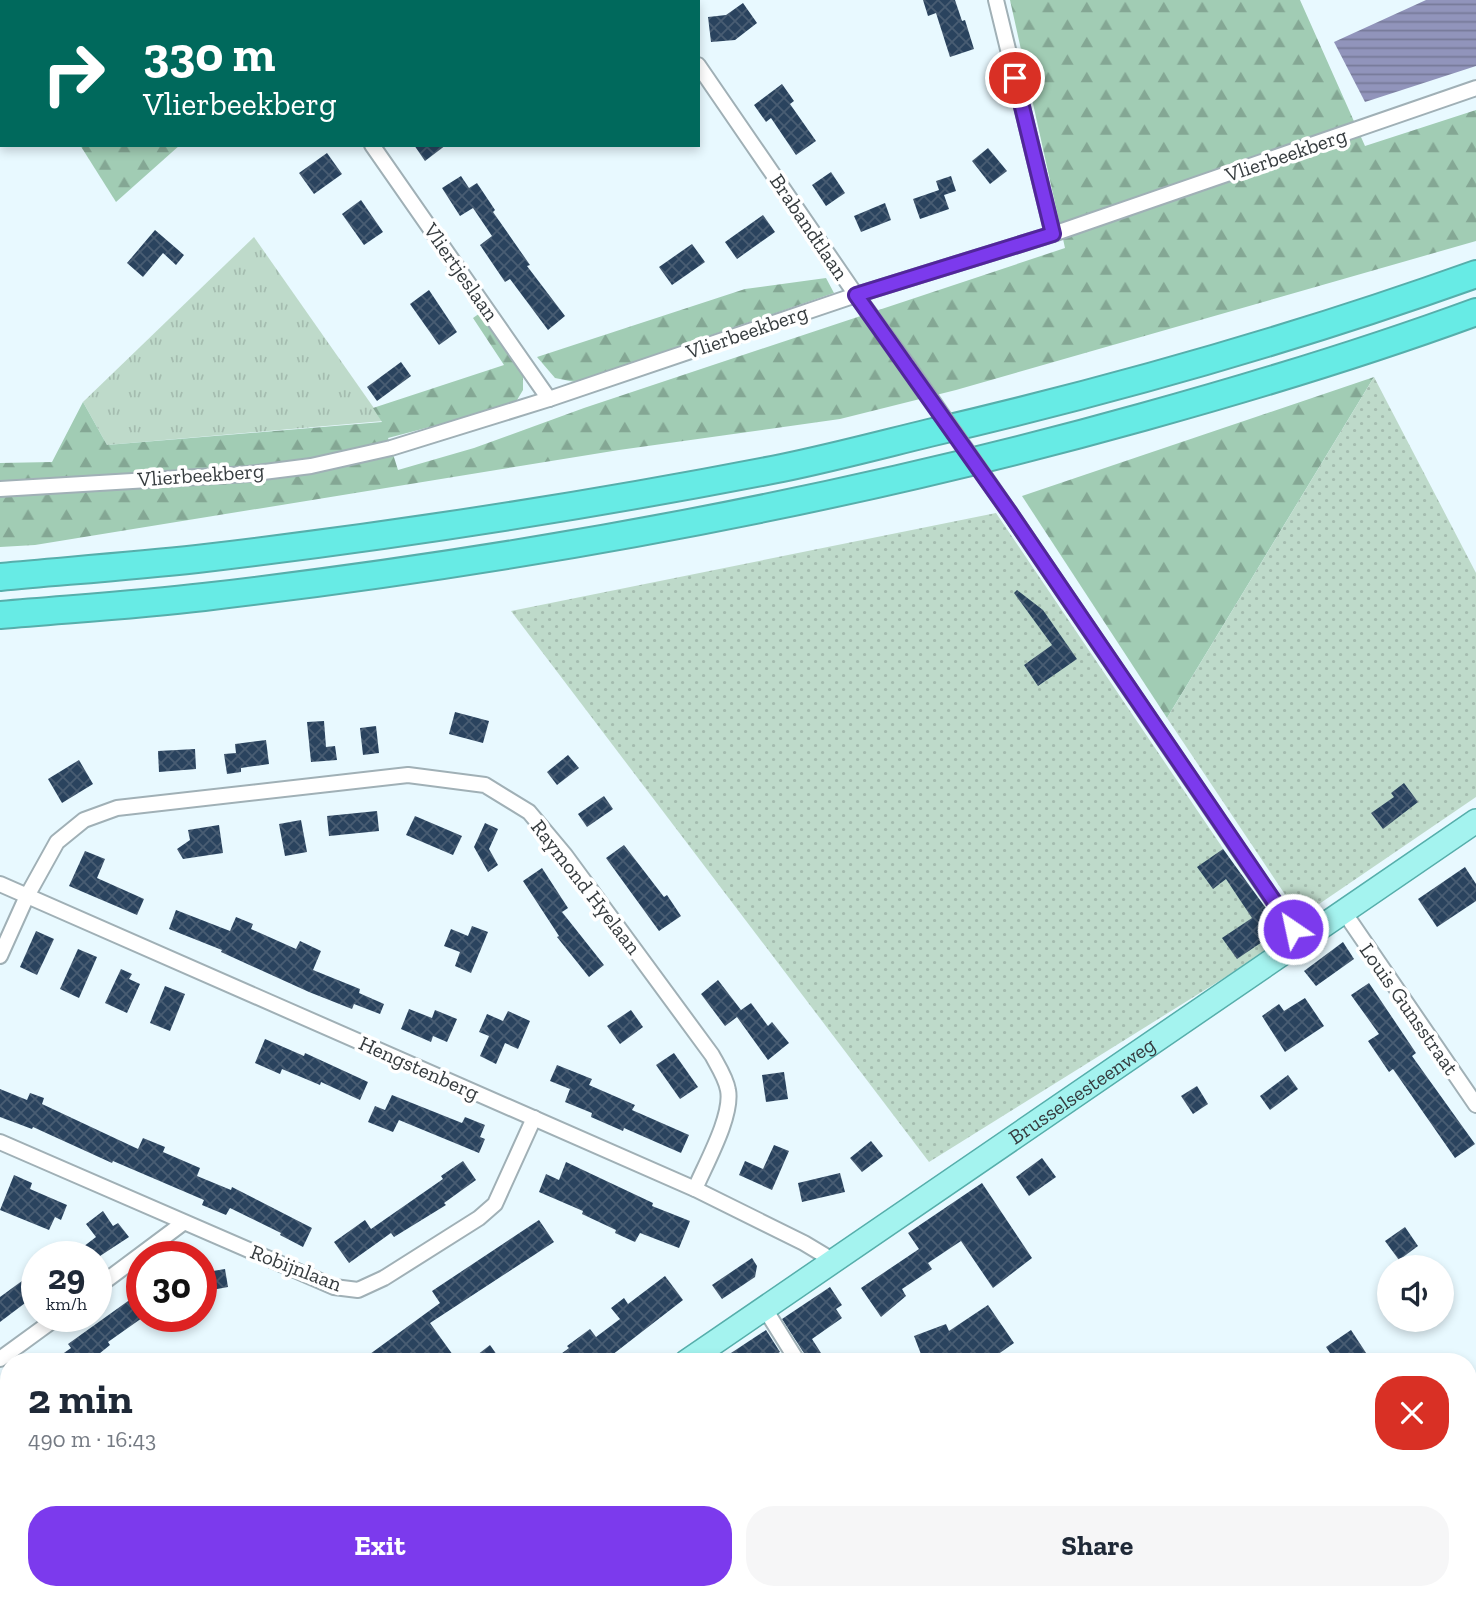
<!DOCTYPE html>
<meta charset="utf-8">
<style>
:root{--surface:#fff;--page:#f6f6f7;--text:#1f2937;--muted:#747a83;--accent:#7c3aed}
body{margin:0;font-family:"Zilla Slab",serif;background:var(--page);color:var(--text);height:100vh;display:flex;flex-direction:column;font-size:26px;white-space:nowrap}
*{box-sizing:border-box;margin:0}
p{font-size:23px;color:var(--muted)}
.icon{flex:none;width:38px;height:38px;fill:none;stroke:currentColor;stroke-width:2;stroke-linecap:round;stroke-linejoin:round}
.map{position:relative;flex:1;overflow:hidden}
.drawer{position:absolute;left:0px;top:1353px;width:1477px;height:247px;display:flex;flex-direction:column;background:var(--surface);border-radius:28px 28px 0 0;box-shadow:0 4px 10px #0003}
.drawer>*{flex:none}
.banner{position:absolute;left:0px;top:0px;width:700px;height:147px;box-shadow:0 4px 10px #0003;background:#00695c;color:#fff;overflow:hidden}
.controls{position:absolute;left:1377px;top:1255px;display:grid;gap:14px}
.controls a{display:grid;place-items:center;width:77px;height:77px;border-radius:50%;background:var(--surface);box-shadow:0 4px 10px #0003;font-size:35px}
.speed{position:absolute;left:21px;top:1241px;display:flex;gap:14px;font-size:35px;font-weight:700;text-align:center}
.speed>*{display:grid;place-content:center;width:91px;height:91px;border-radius:50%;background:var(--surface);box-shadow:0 4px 10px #0003;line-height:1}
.speed small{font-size:18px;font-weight:400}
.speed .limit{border:10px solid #d22;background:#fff;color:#111}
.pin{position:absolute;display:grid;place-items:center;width:60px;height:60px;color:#fff;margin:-30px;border:4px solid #fff;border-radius:50%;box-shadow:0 2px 7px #0007}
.me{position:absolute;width:77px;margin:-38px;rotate:326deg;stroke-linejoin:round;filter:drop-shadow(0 0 5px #0008)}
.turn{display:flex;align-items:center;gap:24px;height:147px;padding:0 28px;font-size:32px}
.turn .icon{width:91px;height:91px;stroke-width:2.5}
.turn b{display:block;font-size:49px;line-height:60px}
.round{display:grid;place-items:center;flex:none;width:74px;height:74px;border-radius:28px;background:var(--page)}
.overview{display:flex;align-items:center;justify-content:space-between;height:119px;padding:0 28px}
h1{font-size:42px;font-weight:700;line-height:52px}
.primary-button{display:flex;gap:14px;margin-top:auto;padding:14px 28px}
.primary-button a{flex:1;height:80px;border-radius:28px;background:var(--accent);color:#fff;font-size:28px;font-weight:700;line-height:80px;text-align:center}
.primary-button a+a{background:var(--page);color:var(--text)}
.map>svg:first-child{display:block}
</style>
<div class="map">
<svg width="1476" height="1598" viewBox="0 0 1476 1598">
<defs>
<pattern id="grass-tufts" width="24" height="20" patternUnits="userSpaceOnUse" patternTransform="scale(1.75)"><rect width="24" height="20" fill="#bedaca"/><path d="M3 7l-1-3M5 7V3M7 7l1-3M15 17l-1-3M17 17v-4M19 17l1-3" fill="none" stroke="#a4bcaf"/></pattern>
<pattern id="forest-firs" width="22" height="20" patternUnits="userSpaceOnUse" patternTransform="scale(1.75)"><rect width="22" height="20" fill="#a1ccb4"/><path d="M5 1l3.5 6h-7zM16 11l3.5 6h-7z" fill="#84a794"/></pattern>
<pattern id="garden-dots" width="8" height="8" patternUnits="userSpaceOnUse" patternTransform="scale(1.75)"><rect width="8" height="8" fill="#bedaca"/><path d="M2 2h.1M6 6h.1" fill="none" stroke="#a4bcaf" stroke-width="1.8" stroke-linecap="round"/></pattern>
<pattern id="water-rules" width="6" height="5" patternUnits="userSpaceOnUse" patternTransform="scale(1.75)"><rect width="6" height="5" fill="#9194bb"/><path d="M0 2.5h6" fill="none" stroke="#777a99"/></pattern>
<pattern id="building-cross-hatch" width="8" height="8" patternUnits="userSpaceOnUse" patternTransform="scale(1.75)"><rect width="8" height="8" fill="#2a435e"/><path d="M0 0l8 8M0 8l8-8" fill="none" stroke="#495d73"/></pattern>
</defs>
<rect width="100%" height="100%" fill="#e8f9ff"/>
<path fill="url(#grass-tufts)" d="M254,237L383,421L107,445L83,402Z"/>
<g fill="url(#forest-firs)">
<path d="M1010,0H1300L1365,146L1476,110V241L956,390L840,419L619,450L35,545L0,547V463L52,462L83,402L107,445L382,422L373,408L504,365L473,318L480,313L523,373V390L517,400L498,409L388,438L398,470L474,448L584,408L1065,248Z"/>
<path d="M80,145H180L116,202Z"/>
<path d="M826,278L834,293L575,382L555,378L537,357L745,289Z"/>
<path d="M1374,377L1167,718L1022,496Z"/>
</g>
<g fill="url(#garden-dots)">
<path d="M1374,377L1476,573V797L1300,917L1167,718Z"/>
<path d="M996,513L1285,940L929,1162L511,611Z"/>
</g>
<path fill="url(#water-rules)" d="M1426,0H1476V66L1365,102L1334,42Z"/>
<g fill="url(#building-cross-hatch)">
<path d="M923,0H955L962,21L965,20L974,49L950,57L936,13L928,16Z"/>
<path d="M743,3L757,23L735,40L711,42L708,17L726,15Z"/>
<path d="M782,84L794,101L790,104L816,141L796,155L771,118L766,122L754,105Z"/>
<path d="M414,145H446L425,161Z"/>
<path d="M988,148L1007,171L990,184L972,161Z"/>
<path d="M327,153L342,174L314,194L299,173Z"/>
<path d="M831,172L845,193L826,206L812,185Z"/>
<path d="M461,176L469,188L477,183L495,210L493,212L530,265L527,266L565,316L548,330L510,279L505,282L480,245L492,236L473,208L460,216L442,188Z"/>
<path d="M951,176L956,191L944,195L949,209L920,219L913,199L939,190L936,181Z"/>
<path d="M361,200L383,232L364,245L342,214Z"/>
<path d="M885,203L891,220L861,232L854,216Z"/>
<path d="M763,215L775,232L737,259L725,242Z"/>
<path d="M155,230L184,255L176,265L163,253L143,277L127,263Z"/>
<path d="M692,244L705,262L672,285L659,267Z"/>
<path d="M429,290L457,332L439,345L410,304Z"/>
<path d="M401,362L411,376L377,401L367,387Z"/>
<path d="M1017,590L1043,610L1077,659L1038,686L1024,665L1052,645L1014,593Z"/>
<path d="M455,712L489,721L483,743L449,734Z"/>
<path d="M324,721L326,747L335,746L337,760L311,762L307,722Z"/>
<path d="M376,726L379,753L363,755L360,728Z"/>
<path d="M266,740L269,764L241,768V772L227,774L224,754L236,753L235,744Z"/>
<path d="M195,749L196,769L159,772L158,751Z"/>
<path d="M568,755L579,768L557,785L547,772Z"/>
<path d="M79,760L93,784L62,803L48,779Z"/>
<path d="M1404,783L1418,802L1383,829L1371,813L1394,797L1391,793Z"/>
<path d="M604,796L613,809L587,827L578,814Z"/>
<path d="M377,811L379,831L329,836L327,816Z"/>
<path d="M415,816L462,836L453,855L406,835Z"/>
<path d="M301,820L307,852L285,856L279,824Z"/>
<path d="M485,823L498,829L489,849L498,865L488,872L474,847Z"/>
<path d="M219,825L223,853L183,859L177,849L190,840L188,830Z"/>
<path d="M624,845L664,897L667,895L681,916L659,931L606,858Z"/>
<path d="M1223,849L1281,929L1237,959L1222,938L1252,918L1226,879L1213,889L1197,867Z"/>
<path d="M85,851L105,859L97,878L144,899L137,915L69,886Z"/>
<path d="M1465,867L1476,884V901L1437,927L1418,899Z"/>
<path d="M542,868L568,908L562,912L604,965L589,977L557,937L559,936L523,881Z"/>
<path d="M176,910L230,931L236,917L253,924L251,929L296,949L300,941L321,951L313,970L360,989L359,993L384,1004L380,1014L354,1004L352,1009L309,992L221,952L222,950L169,929Z"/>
<path d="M472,926L488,932L471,973L455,966L460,952L444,946L451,929L468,936Z"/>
<path d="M36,931L54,939L37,975L20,967Z"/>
<path d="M1343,942L1354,959L1316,986L1304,971Z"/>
<path d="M78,949L97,957L79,998L60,989Z"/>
<path d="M121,969L132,974L129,979L140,984L127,1013L105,1003Z"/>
<path d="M718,980L741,1010L751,1003L768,1026L772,1022L789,1043L768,1060L737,1017L725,1026L701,994Z"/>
<path d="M1369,983L1416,1053L1412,1056L1475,1144L1455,1158L1393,1069L1389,1072L1368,1041L1379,1034L1351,995Z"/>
<path d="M165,986L185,994L170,1031L150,1023Z"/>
<path d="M1305,998L1324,1026L1285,1052L1262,1016L1279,1004L1284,1011Z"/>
<path d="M409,1009L432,1018L435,1010L457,1019L447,1042L433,1036L431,1042L401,1029Z"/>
<path d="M631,1010L643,1027L620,1044L607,1026Z"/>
<path d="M508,1011L530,1021L518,1049L505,1043L496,1064L480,1056L489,1036L479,1032L487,1014L503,1021Z"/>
<path d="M265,1039L304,1056L305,1053L368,1082L360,1100L321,1082L320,1085L282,1069L280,1074L255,1063Z"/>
<path d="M674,1053L698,1087L680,1099L656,1065Z"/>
<path d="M557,1065L592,1079L589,1085L635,1105L632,1110L689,1135L681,1153L624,1128L623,1131L591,1117L592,1113L565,1102L570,1089L550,1081Z"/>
<path d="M784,1072L788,1099L766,1102L762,1075Z"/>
<path d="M1288,1075L1298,1089L1270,1110L1260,1096Z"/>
<path d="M1197,1086L1208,1104L1193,1114L1181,1096Z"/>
<path d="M0,1089L27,1100L30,1093L44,1098L42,1104L138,1149L143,1138L165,1147L163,1152L200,1168L197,1176L231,1190L232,1187L312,1228L303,1247L280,1235L281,1233L230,1208L226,1215L202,1205L204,1200L113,1161L112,1163L33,1127L32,1129L0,1117Z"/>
<path d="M392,1095L462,1123L465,1117L485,1125L480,1137L485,1139L479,1153L399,1120L393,1132L368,1122L375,1106L385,1110Z"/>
<path d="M871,1141L883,1156L862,1172L850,1158Z"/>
<path d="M774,1145L789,1151L772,1190L739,1175L745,1161L763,1169Z"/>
<path d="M1042,1158L1056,1177L1029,1196L1016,1177Z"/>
<path d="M463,1161L476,1180L444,1203L446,1205L394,1237L391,1233L349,1263L334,1242L365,1220L371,1229L443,1179L441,1176Z"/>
<path d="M566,1162L653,1203L652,1206L690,1221L679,1248L640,1233L635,1242L615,1233L616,1230L582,1214L583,1211L539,1192L546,1174L559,1180Z"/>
<path d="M840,1173L845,1192L802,1202L798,1183Z"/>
<path d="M14,1175L32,1183L30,1189L67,1205L61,1220L55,1217L49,1230L0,1210Z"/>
<path d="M982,1183L1032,1258L993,1288L961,1241L928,1263L932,1269L902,1289L906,1296L881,1317L861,1288L919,1249L908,1233Z"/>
<path d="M103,1211L113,1226L118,1223L129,1237L100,1256H71L96,1237L86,1224Z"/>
<path d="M539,1220L554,1242L430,1323L458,1362H359L440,1303L432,1291Z"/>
<path d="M1405,1227L1418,1246L1399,1260L1385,1241Z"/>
<path d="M752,1258L757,1266L755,1277L722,1299L712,1285Z"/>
<path d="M225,1269L228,1287L201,1292V1273Z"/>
<path d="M37,1270V1294L0,1322V1297Z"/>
<path d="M665,1276L683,1300L603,1362H550L569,1348L567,1346L590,1329L596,1337L620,1319L611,1308L624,1298L628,1304Z"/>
<path d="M830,1287L842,1305L836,1309L842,1318L812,1339L821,1353L809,1361L782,1319Z"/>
<path d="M142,1291V1318L108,1342L110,1345L89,1362H51L71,1348L68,1344Z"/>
<path d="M988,1305L1014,1343L987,1362H924L914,1336L946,1324L949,1331Z"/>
<path d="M766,1330L780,1352L765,1362H736L731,1353Z"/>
<path d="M1351,1330L1372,1362H1336L1326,1347Z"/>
<path d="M490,1345L502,1362H468Z"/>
</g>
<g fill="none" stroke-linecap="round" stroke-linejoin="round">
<defs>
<g id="street">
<path d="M272,0L273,2"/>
<path d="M653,0L654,2"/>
<path d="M996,0L1053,234"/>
<path d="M698,65L856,295L907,364"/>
<path d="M372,145L549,399"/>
<path d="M0,489L248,474L311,466L391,448L549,399L856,295L1053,234L1476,88"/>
<path d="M1010,513L1301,942"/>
<path d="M0,884L695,1189L804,1243L834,1261"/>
<path d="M1344,912L1476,1105"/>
<path d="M0,956L27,896L57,842L84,820L117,808L408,775L485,785L529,812L565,855L712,1055C718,1066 726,1078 728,1090C733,1116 705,1165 695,1189"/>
<path d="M0,1142L334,1287L358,1290L384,1278L479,1218L495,1204L534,1118"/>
<path d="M96,1288L183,1223"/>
<path d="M765,1309L798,1362"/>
<path d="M0,1359L59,1316"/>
<path d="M944,1591L948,1598"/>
</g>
<g id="primary">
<path id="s1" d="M686,1362L1476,821"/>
<path d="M340,1598L350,1591"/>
</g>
<g id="highway">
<path d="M0,577C65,571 131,566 197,559C392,536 588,506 782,468C831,458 880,445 929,433C1114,390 1297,338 1476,274"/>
<path d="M0,615C68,609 136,605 204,597C521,560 835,503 1143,417C1255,386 1367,352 1476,312"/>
</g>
</defs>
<use href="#street" stroke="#a0b0b6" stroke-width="18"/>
<use href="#primary" stroke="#56aeab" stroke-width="26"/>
<use href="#highway" stroke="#56aeab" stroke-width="30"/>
<use href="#street" stroke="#fff" stroke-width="14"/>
<use href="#primary" stroke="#a4f3ef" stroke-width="23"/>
<use href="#highway" stroke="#67ebe5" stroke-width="26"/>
<defs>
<path id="street-bridge" d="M907,364L1010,513"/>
</defs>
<use href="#street-bridge" stroke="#a0b0b6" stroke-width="18" stroke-linecap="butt"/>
<use href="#street-bridge" stroke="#fff" stroke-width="14"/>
</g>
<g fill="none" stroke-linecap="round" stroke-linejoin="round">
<defs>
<path id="route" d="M1015,78L1053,234L856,295L1010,513L1293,929"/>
</defs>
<use href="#route" stroke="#51269a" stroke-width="18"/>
<use href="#route" stroke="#7c3aed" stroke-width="12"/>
</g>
<g text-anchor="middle" stroke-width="7" stroke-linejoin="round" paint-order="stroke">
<g font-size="21" fill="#363c3f" stroke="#fff">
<text transform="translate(1286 155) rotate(-19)" y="7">Vlierbeekberg</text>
<text transform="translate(809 227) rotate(56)" y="7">Brabandtlaan</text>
<text transform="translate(461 272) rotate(55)" y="7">Vliertjeslaan</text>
<text transform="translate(747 332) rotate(-19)" y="7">Vlierbeekberg</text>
<text transform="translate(201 475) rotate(-4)" y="7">Vlierbeekberg</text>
<text transform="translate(586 887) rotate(52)" y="7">Raymond Hyelaan</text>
<text transform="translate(1409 1009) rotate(55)" y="7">Louis Gunsstraat</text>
<text transform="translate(419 1068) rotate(24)" y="7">Hengstenberg</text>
<text dy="7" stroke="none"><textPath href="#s1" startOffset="480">Brusselsesteenweg</textPath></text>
<text transform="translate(296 1268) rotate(21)" y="7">Robijnlaan</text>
</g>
</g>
</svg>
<div class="controls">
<a><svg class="icon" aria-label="sound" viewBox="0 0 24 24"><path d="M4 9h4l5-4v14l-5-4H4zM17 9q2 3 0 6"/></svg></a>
</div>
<div class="speed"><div>29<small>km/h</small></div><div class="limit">30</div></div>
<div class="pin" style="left:1015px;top:78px;background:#d93025"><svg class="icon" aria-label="arrive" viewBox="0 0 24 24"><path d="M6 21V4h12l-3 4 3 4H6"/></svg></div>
<svg class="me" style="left:1293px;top:929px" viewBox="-20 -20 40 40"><circle r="17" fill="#7c3aed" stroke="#fff" stroke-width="3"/><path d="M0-11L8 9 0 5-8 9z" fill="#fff"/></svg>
<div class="banner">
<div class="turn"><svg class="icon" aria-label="right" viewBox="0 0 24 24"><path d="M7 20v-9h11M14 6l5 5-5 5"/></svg><div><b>330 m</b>Vlierbeekberg</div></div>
</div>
<section class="drawer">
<div class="overview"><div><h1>2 min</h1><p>490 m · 16:43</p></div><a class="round" style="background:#d93025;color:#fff"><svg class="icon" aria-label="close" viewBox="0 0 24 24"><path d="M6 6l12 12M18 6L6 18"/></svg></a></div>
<div class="primary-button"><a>Exit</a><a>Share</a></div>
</section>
</div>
